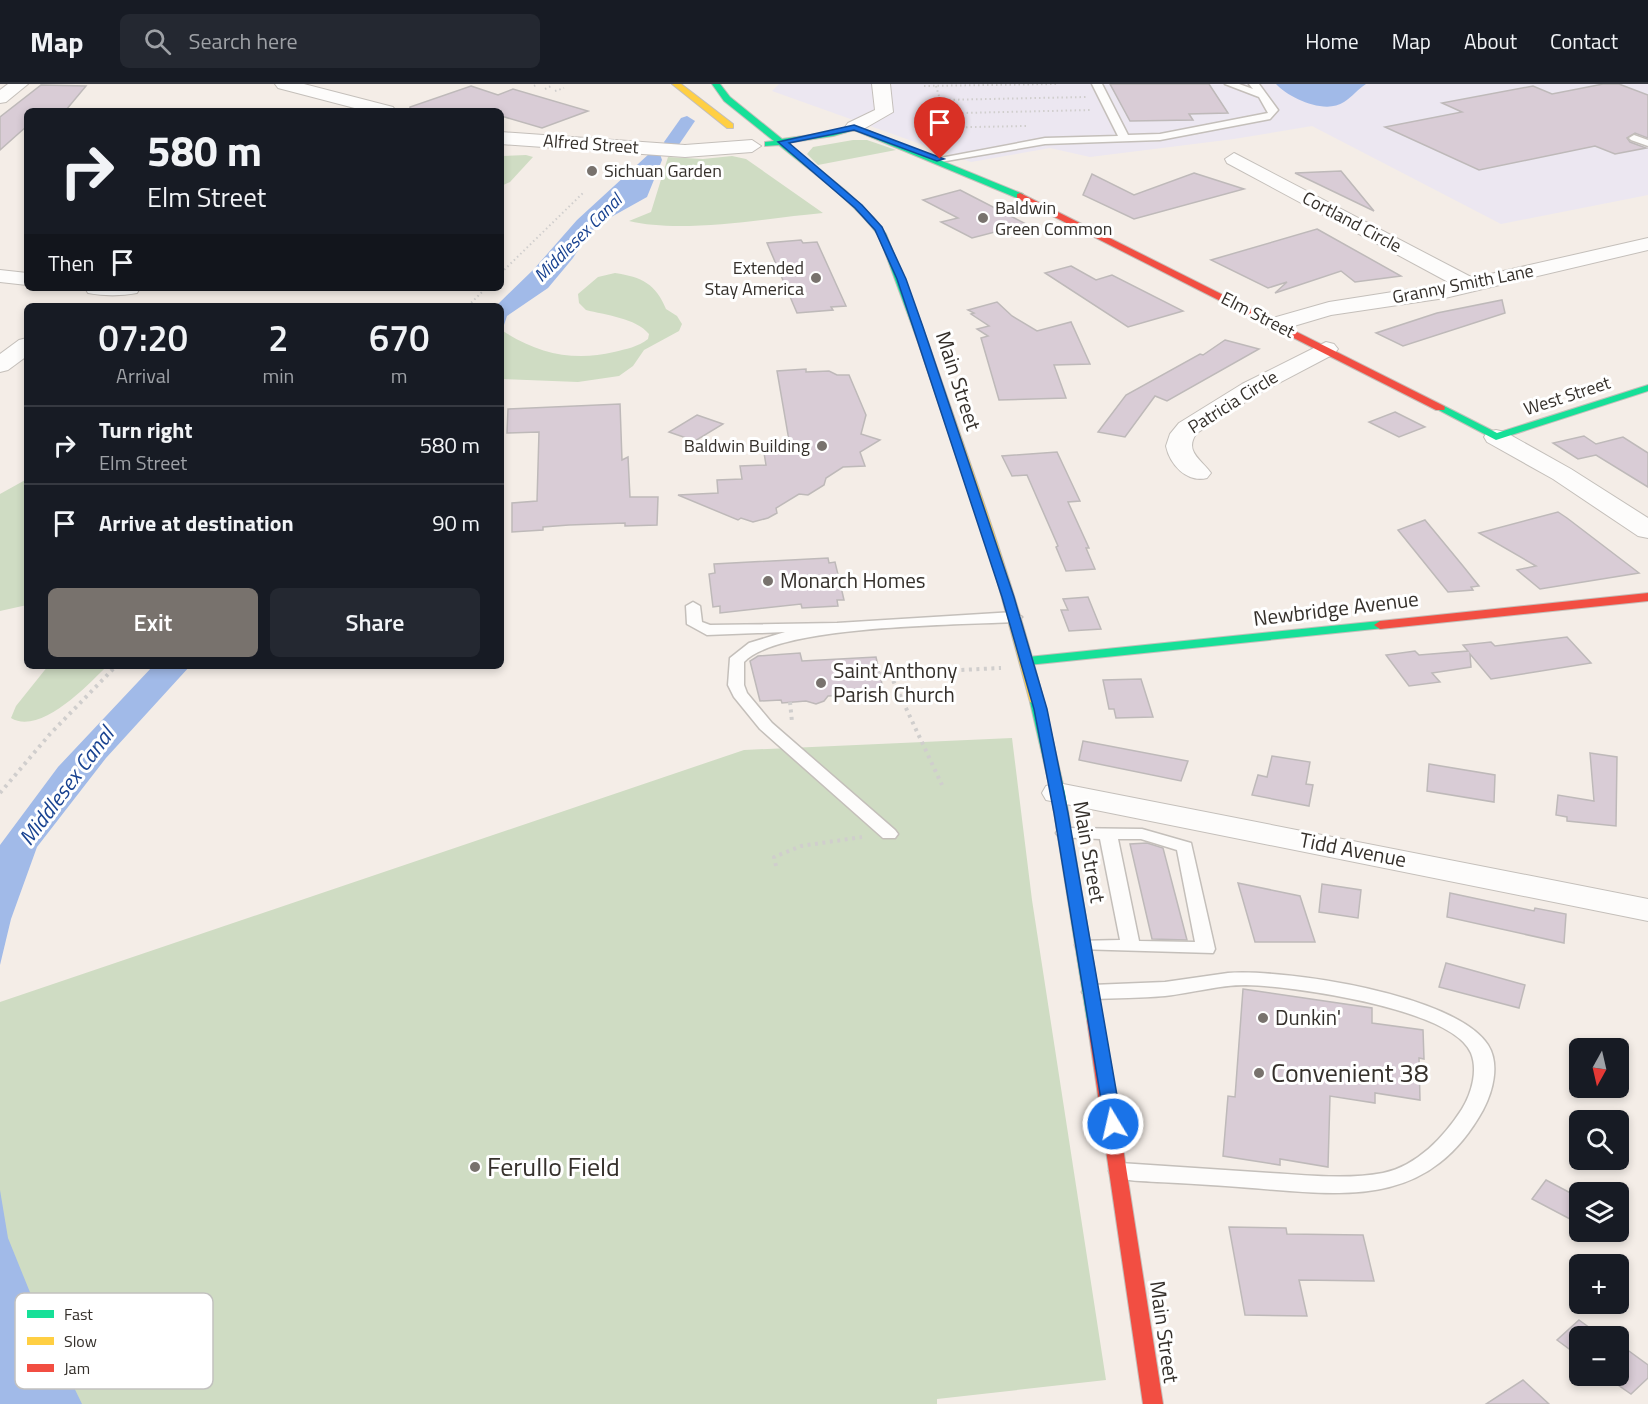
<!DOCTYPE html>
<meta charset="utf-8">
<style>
:root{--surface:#171b24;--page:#242831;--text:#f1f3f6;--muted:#9ea1a6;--line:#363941;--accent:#78726d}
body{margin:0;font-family:"Titillium Web",sans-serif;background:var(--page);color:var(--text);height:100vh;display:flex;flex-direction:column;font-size:22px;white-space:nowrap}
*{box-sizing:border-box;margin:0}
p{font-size:20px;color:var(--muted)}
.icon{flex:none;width:33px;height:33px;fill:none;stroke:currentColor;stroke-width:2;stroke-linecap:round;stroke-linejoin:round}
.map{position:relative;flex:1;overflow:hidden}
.sheet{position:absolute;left:24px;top:219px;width:480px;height:366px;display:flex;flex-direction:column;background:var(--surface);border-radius:9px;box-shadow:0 3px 9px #0003}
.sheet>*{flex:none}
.top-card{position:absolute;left:24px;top:24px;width:480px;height:183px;border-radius:9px;box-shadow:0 3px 9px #0003;background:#171b24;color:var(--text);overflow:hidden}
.needle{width:39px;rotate:188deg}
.fabs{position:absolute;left:1569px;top:954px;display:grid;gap:12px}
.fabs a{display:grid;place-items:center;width:60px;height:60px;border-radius:9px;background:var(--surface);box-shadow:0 3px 9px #0003;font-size:30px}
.pin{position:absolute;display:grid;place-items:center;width:51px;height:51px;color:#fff;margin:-62px -26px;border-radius:50% 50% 50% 0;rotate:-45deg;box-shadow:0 0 6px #0007}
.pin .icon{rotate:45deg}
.me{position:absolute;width:66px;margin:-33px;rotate:351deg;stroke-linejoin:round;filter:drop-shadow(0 0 4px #0008)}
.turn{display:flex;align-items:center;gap:21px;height:126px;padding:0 24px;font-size:27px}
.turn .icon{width:78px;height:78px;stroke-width:2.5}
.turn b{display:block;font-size:42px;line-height:51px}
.then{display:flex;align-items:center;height:57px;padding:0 24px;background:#0003;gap:12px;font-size:22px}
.eta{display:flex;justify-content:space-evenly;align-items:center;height:102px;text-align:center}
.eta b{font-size:36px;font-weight:600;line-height:42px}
.primary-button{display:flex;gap:12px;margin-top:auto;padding:12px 24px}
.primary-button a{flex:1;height:69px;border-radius:9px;background:var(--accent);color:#fff;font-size:24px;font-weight:600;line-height:69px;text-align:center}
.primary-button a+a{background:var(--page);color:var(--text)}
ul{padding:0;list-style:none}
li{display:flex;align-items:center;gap:18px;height:78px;padding:0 24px;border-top:2px solid var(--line)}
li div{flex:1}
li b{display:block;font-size:22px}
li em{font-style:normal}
header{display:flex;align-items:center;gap:36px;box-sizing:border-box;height:84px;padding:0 30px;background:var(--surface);border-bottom:2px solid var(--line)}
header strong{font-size:28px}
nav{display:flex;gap:33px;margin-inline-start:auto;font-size:21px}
.search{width:420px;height:54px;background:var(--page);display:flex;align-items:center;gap:15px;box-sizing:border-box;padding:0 21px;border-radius:9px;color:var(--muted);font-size:22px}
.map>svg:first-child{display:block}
</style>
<header>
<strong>Map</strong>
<div class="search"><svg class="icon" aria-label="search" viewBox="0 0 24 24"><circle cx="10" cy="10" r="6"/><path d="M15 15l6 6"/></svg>Search here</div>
<nav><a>Home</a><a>Map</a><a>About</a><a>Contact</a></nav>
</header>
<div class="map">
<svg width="1648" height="1320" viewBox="0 0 1648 1320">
<rect width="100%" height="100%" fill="#f4ede7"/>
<path fill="#ece7f1" d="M779,0H1648V111L1501,140L1312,42L1234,55L1090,73L1050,64L971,78L772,7Z"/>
<g fill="#cfdcc3">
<path d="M853,56H867L896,66L818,81L807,70L813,63Z"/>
<path d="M526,71L533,73L510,98L501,102V72Z"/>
<path d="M732,72L746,75L823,129C766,134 683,150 629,137L651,128L668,73L703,75Z"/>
<path d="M615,189C642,193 656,200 666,225L677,232L682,240L679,247L644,266L633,282L619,292L578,298L501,295L503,247C537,269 573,278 614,268C626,265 638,263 648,255L649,250C636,234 605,231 586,226L579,219L578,210L598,193Z"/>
<path d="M27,395V521L0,527V410Z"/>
<path d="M48,582H107C89,600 40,652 11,634L16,622Z"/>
<path d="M1012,654L1032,816L1106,1296L937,1315V1320H0V918L744,666Z"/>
</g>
<g fill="#a1bae8">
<path d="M1276,0H1366C1358,5 1352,13 1344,18C1325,31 1289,14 1276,0Z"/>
<path d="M650,69L660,70L662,76L647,113L604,137L589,149L573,174L548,204L507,232L501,250V222H496L534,185L577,136Z"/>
<path d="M153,582H190L106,674L37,763L11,835L0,881V761L58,683Z"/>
<path d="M0,1106L8,1154L40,1233L82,1320H0Z"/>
</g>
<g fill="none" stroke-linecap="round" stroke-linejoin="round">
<path fill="#a1bae8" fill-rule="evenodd" d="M687,32L695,37L678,62H666L664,58L681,34Z"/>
</g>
<g fill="#d9ccd6" stroke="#beb9b9" stroke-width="1.5">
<path d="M1110,0H1209L1228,29L1189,30L1193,36L1130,37Z"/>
<path d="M1603,0H1619L1648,11V54L1635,49L1627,54L1630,58L1646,64L1615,70L1595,62L1479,86L1385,43L1462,28L1442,19L1533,2L1552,10Z"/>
<path d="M41,1L86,2L66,26L27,27V42L0,66V33Z"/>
<path d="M471,2L498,11L513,5L588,27L542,44L501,32V27H410V23Z"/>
<path d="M1341,87L1374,127L1295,89Z"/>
<path d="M1194,89L1244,105L1134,135L1083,111L1092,90L1134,111Z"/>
<path d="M960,106L1026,140L972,154L941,138L958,134L923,116Z"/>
<path d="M1317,145L1401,192L1355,198L1341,187L1275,209L1287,198L1268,204L1211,176Z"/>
<path d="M801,156L803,159L817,158L846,222L831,223L833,226L797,229L767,159Z"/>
<path d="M1071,182L1096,196L1112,191L1183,227L1128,243L1045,189Z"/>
<path d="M1502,216L1505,229L1403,262L1376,249L1437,229Z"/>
<path d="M997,218L1012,232L1037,247L1071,238L1090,280L1054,281L1066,314L999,316L981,254L988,252L977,245L989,242L971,230L974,229L968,226Z"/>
<path d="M1225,256L1259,265L1167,317L1155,312L1125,353L1098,348L1126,311L1200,270L1203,271Z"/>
<path d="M806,285V288L829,287L837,291H849L866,331L861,350L880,356L860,368L865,382L843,383L826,394L824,401L808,411L799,410L776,424L777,429L768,434L753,438L741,434L738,436L678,411L718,409L717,396L742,395L740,382L766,381L764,369L791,368L777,287Z"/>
<path d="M620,320L622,376L628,373L630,413H658L657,441L625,442V439L569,441L543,443V446L512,448V419L537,417L539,348L507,349L508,325Z"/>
<path d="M1395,328L1425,343L1399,353L1369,338Z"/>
<path d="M697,331L723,340L695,357L669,348Z"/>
<path d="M1584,352L1596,360L1623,353L1648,369V403L1596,371L1578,375L1553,359Z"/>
<path d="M1057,368L1080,417L1068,418L1089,464H1086L1095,485L1066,487L1056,463L1058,462L1027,391L1012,392L1002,372Z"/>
<path d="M1558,428L1567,434L1639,489L1540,505L1517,486L1536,482L1479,449Z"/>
<path d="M1425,436L1463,482L1479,502L1471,503L1473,506L1448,508L1398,446Z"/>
<path d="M828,474L829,479L835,478L841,503L844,516H837L838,522L802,524L801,520L720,529V522L713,523L709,490L715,489L714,480Z"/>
<path d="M1088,513L1101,545L1069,547L1061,526H1068L1063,515Z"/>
<path d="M1567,553L1591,579L1491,595L1470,570L1471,583L1432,589L1440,598L1409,602L1386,571L1415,567L1419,571L1468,567L1463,561L1491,558L1495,562Z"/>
<path d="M800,569L802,577L876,573L884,609L828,612L824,617L816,620L806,617L782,619L781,616L760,617L750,577L758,572Z"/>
<path d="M1141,595L1153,633L1116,634L1114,625H1109L1103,596Z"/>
<path d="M1083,657L1188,677L1181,697L1079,676Z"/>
<path d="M1590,669L1617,673L1616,742L1567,737V733L1556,731L1558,711L1594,717Z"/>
<path d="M1272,672L1310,678L1306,700L1313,701L1309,722L1252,711L1258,691L1267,693Z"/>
<path d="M1429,680L1495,691L1494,718L1427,707Z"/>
<path d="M1147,759L1163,764L1187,856L1152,855L1130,760Z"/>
<path d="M1238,799L1300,812L1315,858H1255Z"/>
<path d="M1322,800L1361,806L1358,834L1319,828Z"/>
<path d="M1450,809L1534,827L1535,824L1566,830L1564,859L1447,833Z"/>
<path d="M1446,879L1525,901L1519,924L1439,903Z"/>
<path d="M1243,905L1372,924V939L1423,946L1424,975L1419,974L1420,1016L1375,1009V1019L1330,1012L1328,1083L1280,1075V1081L1223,1072L1228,1012L1235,1013Z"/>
<path d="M1546,1096L1580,1114V1122L1570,1135L1532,1115Z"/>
<path d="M1229,1143L1286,1144L1287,1150L1363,1151L1374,1197L1299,1196L1307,1232L1245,1231Z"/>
<path d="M1579,1236L1601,1252H1580V1273L1557,1256Z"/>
<path d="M1618,1259L1648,1281V1294L1631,1310L1605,1292H1618Z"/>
<path d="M1523,1296L1549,1320H1486Z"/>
</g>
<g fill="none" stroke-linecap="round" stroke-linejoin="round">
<defs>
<g id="lane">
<path d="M1092,0H1102L1128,51L1160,50L1268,29L1259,13L1225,0H1239L1253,5L1249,0H1259L1278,26L1270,35L1160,56L1045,60L940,78L935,75L1045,54L1118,52Z"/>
<path d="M1634,51L1648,56V62L1631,56L1629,54Z"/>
<path d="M693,518L700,522L702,538L710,541L837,539L1014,528L1022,533L1014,538C959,541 778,541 744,578V601L747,609L772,639L895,746L898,750L895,754H883L760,645L734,613L728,601L730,574L749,559L785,548L707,551L687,540L686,522Z"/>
<path d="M1065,744L1142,745L1191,759L1215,865L1213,869L1077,865L1075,861L1077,857L1120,856L1100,755L1059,753L1056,749L1059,745ZM1118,755H1141L1177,766L1195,858L1139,857Z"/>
<path d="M1228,889C1286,885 1455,910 1488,961C1500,980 1493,1007 1483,1026C1426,1129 1338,1110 1239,1103C1212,1101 1185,1099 1157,1098C1143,1097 1127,1097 1112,1093L1109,1087L1112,1081L1120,1079C1170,1082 1220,1086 1270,1089C1307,1091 1346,1096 1383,1089C1417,1082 1444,1053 1462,1025C1472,1009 1478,986 1471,969C1452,924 1291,902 1246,901C1218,901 1192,909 1165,912C1141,914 1116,914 1092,915L1085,913L1082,908L1085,903L1092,901L1165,898Z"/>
</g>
<g id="street">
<path d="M8,0H28L6,18L0,19V6Z"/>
<path d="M275,0H304L393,23L396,27H366L278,4Z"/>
<path d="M872,0H890L893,28L860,47H848L845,43L848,39L875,26Z"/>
<path d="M501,48L685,61L752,56L761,62L752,68L685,73L501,60Z"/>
<path d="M1234,69L1473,194L1648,154V166L1445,214L1331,231L1277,247L1269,245L1266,240L1269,235L1329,218L1450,199L1227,79L1225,75Z"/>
<path d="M0,186L27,189V201L0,198Z"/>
<path d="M85,204H140L137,209C122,212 103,212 88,209Z"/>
<path d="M27,254V272L8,286L0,288V270L19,256Z"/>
<path d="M1326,258L1334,260L1338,265L1334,270L1258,310L1197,349C1183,367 1202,376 1211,389L1207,394C1187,399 1170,381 1166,362L1170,350L1179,339L1242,300Z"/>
<path d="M1496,346L1505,348L1571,385L1648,434V454L1638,452L1553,395L1487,358L1484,353L1487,348Z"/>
<path d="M1058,699L1648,815V837L1046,716L1042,709L1046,702Z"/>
</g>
<g id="fast">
<path d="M712,0H720L730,13L782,55L832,48L854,41L1023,110V114H1017L854,46L833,52L787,59L846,107L874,134L886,150L928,258L926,260L918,258L879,152C852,116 813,89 779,61L765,62V58L774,57L724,17Z"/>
<path d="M1648,301V307L1496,356L1435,324L1436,322H1444L1497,349Z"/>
<path d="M1380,537L1384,538L1386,541L1384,544L1028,581L1022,577L1028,573Z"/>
<path d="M1037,614L1044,618L1065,709L1103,936L1101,940H1089L1087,936L1051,709L1030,618Z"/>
</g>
<g id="slow">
<path d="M672,0H681L733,40V44H727Z"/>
<path d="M923,255L928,258C969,377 1013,495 1044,618L1042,621L1037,622L1030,618L993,481L918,258Z"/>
</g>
<g id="jam">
<path d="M1020,109L1444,322L1445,324L1444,326H1436L1017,114V110Z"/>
<path d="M1648,509V517L1380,545L1374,541L1380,537Z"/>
<path d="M1095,930L1101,932L1103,936L1163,1320H1143L1087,936L1089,932Z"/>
</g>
</defs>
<use href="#lane" stroke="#c4bfba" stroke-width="3"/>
<use href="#street" stroke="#c4bfba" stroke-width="2"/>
<use href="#fast" stroke="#c4bfba" stroke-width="2"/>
<use href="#slow" stroke="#c4bfba" stroke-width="2"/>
<use href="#jam" stroke="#c4bfba" stroke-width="2"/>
<g stroke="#d0cecd" stroke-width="2" stroke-dasharray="1.5 3" stroke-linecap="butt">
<path d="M534,2L538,0"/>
<path d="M924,2L1057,0"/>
<path d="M936,2L944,29"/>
<path d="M545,5L553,1"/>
<path d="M555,7L564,4"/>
<path d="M940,16L1086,13"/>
<path d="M1026,42L923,44L918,30L1092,26"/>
<path d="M501,189L584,108"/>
<path d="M468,222L486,204"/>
</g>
<g stroke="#d0cecd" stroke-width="4" stroke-dasharray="3 4.5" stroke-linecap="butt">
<path d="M879,590L1001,584"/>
<path d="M890,590L942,701"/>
<path d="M790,618L792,638"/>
<path d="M0,709L50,650L116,582"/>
<path d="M776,782L774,773L801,762L862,753"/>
</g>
<use href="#lane" fill="#fdfcfb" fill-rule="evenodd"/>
<use href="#street" fill="#fdfcfb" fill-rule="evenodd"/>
<use href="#fast" fill="#16e098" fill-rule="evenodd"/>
<use href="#slow" fill="#ffcf43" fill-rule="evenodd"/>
<use href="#jam" fill="#f24e42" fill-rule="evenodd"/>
</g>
<path fill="#1a73e8" stroke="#114b97" stroke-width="1.5" d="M854,41L944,75L937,77L854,46L789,59L862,121L882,143L906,195L923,243L1014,513L1047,625L1068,729L1122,1040L1119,1045H1107L1105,1040L1054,729L1034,625L1002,513L913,243L897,195L875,146L855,124L778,58Z"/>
<g fill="#78726d" stroke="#fff" stroke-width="2">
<circle cx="592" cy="87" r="6"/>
<circle cx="983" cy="134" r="6"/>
<circle cx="816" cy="194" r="6"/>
<circle cx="822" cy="362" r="6"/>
<circle cx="768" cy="497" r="6"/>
<circle cx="821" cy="599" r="6"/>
<circle cx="1263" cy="934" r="6"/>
<circle cx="1259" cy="989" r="6"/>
<circle cx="475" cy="1083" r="6"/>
</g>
<g text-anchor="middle" stroke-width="6" stroke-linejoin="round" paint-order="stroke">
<g font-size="18" fill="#35302b" stroke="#fff">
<text transform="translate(591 60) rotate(4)" y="6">Alfred Street</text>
<text transform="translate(1352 138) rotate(28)" y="6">Cortland Circle</text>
<text transform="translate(1463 200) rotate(-11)" y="6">Granny Smith Lane</text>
<text transform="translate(1258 231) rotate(27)" y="6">Elm Street</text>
<text transform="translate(1567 312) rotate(-18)" y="6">West Street</text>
<text transform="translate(1233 318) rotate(-32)" y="6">Patricia Circle</text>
</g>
<g font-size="18" fill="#35302b" stroke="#fff" text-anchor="start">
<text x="604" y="93">Sichuan Garden</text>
<text x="995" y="130">Baldwin<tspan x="995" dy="21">Green Common</tspan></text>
<text x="804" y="190" text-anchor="end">Extended<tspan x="804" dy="21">Stay America</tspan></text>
<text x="810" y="368" text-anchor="end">Baldwin Building</text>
</g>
<g font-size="18" font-style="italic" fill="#184290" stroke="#fff">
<text transform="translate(578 154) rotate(-45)" y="6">Middlesex Canal</text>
</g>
<g font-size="21" fill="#35302b" stroke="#fff">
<text transform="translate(958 297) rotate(72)" y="7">Main Street</text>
<text transform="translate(1336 525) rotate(-7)" y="7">Newbridge Avenue</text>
<text transform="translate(1353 766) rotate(11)" y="7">Tidd Avenue</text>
<text transform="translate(1089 768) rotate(80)" y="7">Main Street</text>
<text transform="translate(1164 1248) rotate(82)" y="7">Main Street</text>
</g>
<g font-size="21" fill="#35302b" stroke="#fff" text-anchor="start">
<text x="780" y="504">Monarch Homes</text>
<text x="833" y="594">Saint Anthony<tspan x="833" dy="24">Parish Church</tspan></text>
<text x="1275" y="941">Dunkin'</text>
</g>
<g font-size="22" font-style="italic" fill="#184290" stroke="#fff">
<text transform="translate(66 702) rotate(-53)" y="8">Middlesex Canal</text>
</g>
<g font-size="26" fill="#35302b" stroke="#fff" text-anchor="start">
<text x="1271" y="998">Convenient 38</text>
<text x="487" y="1092">Ferullo Field</text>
</g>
</g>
<rect x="15" y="1209" width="198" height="96" rx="9" fill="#fff" stroke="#c2c1bf" stroke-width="1.5"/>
<rect x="27" y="1226" width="27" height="8" fill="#16e098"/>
<rect x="27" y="1253" width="27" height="8" fill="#ffcf43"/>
<rect x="27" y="1280" width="27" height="8" fill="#f24e42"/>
<g font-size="16" fill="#35302b">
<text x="64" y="1236">Fast</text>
<text x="64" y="1263">Slow</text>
<text x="64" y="1290">Jam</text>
</g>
</svg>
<div class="fabs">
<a><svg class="needle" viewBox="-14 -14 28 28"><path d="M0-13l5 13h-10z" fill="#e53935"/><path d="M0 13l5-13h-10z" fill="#9ea1a6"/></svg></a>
<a><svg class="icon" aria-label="search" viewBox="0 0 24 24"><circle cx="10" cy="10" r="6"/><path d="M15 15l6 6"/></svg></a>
<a><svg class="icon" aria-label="layers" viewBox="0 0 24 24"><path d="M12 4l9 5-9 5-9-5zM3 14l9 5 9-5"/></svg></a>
<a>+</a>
<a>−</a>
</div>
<div class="pin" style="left:940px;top:75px;background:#d93025"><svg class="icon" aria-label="arrive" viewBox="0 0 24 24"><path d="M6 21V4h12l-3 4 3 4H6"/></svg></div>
<svg class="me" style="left:1113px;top:1040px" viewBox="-20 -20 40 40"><circle r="17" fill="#1a73e8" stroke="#fff" stroke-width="3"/><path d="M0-11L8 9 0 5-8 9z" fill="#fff"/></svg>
<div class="top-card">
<div class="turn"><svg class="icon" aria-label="right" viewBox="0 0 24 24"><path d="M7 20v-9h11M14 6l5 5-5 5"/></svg><div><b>580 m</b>Elm Street</div></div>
<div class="then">Then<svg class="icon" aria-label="arrive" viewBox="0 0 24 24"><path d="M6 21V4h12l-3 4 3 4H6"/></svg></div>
</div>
<section class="sheet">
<div class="eta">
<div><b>07:20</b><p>Arrival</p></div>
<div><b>2</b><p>min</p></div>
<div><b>670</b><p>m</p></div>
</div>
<ul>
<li><svg class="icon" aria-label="right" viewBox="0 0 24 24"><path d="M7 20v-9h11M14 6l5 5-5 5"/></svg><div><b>Turn right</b><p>Elm Street</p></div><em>580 m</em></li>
<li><svg class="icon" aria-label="arrive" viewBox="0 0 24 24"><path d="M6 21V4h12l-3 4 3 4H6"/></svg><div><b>Arrive at destination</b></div><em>90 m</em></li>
</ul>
<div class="primary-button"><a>Exit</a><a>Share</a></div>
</section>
</div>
